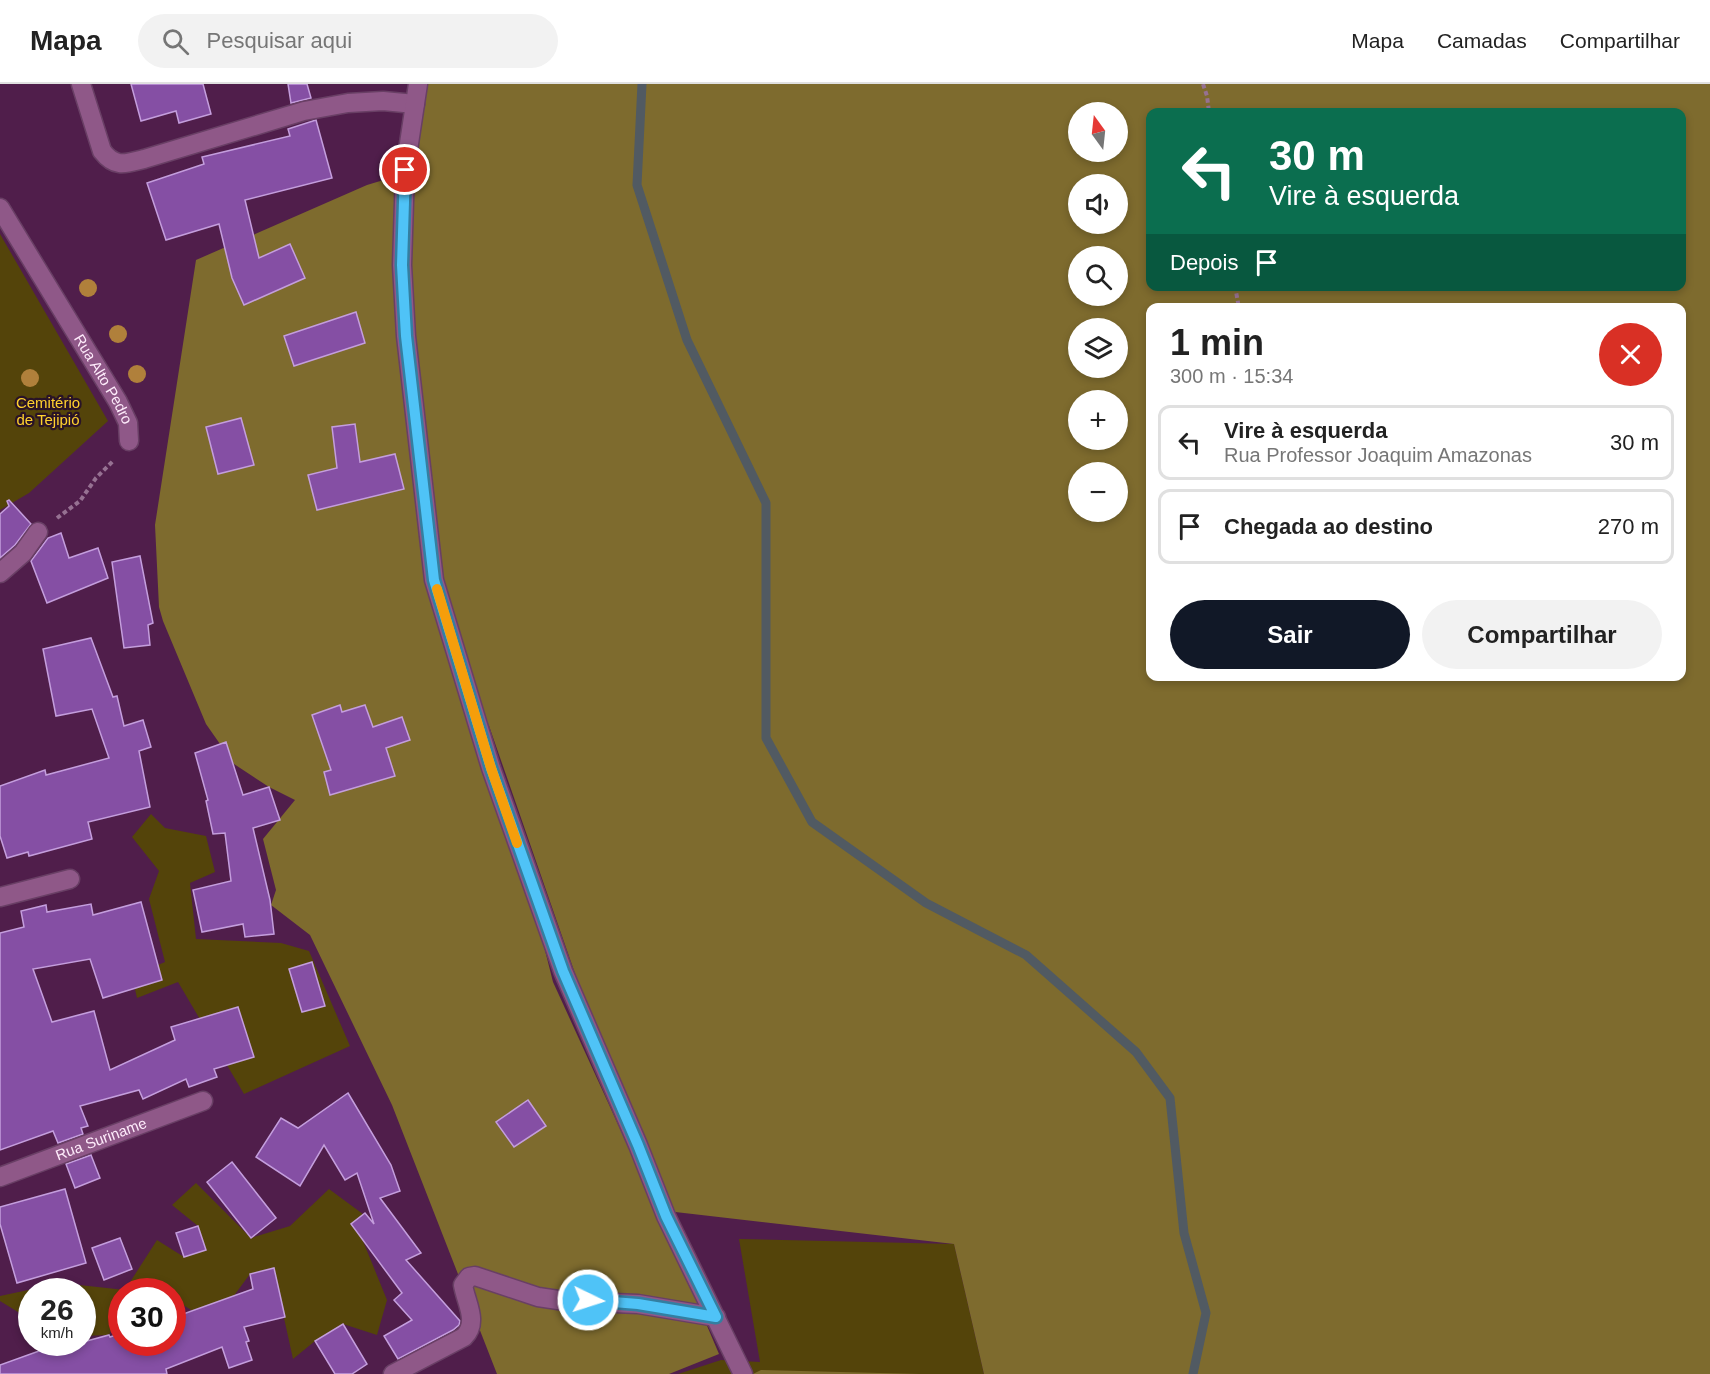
<!DOCTYPE html>
<html lang="pt">
<meta charset="utf-8">
<style>
:root{--surface:#fff;--page:#f2f2f2;--text:#222;--muted:#767676;--line:#e0e0e0;--accent:#111827}
body{margin:0;font-family:Helvetica,sans-serif;background:var(--page);color:var(--text);height:100vh;display:flex;flex-direction:column;font-size:22px;white-space:nowrap}
*{box-sizing:border-box;margin:0}
p{font-size:20px;color:var(--muted)}
.icon{flex:none;width:33px;height:33px;fill:none;stroke:currentColor;stroke-width:2;stroke-linecap:round;stroke-linejoin:round}
.map{position:relative;flex:1;overflow:hidden}
.sheet{position:absolute;left:1146px;top:219px;width:540px;height:378px;display:flex;flex-direction:column;background:var(--surface);border-radius:12px;box-shadow:0 3px 9px #0003}
.sheet>*{flex:none}
.hud{position:absolute;left:1146px;top:24px;width:540px;height:183px;border-radius:12px;box-shadow:0 3px 9px #0003;background:#0b6e4f;color:#fff;overflow:hidden}
.needle{width:39px;rotate:345deg}
.tools{position:absolute;left:1068px;top:18px;display:grid;gap:12px}
.tools a{display:grid;place-items:center;width:60px;height:60px;border-radius:50%;background:var(--surface);box-shadow:0 3px 9px #0003;font-size:30px}
.speed{position:absolute;left:18px;top:1194px;display:flex;gap:12px;font-size:30px;font-weight:700;text-align:center}
.speed>*{display:grid;place-content:center;width:78px;height:78px;border-radius:50%;background:var(--surface);box-shadow:0 3px 9px #0003;line-height:1}
.speed small{font-size:15px;font-weight:400}
.speed .limit{border:9px solid #d22;background:#fff;color:#111}
.pin{position:absolute;display:grid;place-items:center;width:51px;height:51px;color:#fff;margin:-26px;border:3px solid #fff;border-radius:50%;box-shadow:0 2px 6px #0007}
.me{position:absolute;width:66px;margin:-33px;rotate:94deg;stroke-linejoin:round;filter:drop-shadow(0 0 4px #0008)}
.turn{display:flex;align-items:center;gap:21px;height:126px;padding:0 24px;font-size:27px}
.turn .icon{width:78px;height:78px;stroke-width:2.5}
.turn b{display:block;font-size:42px;line-height:51px}
.then{display:flex;align-items:center;height:57px;padding:0 24px;background:#0003;gap:12px;font-size:22px}
.round{display:grid;place-items:center;flex:none;width:63px;height:63px;border-radius:32px;background:var(--page)}
.headline{display:flex;align-items:center;justify-content:space-between;height:102px;padding:0 24px}
h1{font-size:36px;font-weight:800;line-height:45px}
.cta{display:flex;gap:12px;margin-top:auto;padding:12px 24px}
.cta a{flex:1;height:69px;border-radius:36px;background:var(--accent);color:#fff;font-size:24px;font-weight:800;line-height:69px;text-align:center}
.cta a+a{background:var(--page);color:var(--text)}
ul{padding:0;list-style:none}
li{display:flex;align-items:center;gap:18px;height:75px;margin:0 12px 9px;padding:0 12px;border:3px solid var(--line);border-radius:12px}
li div{flex:1}
li b{display:block;font-size:22px}
li em{font-style:normal}
header{display:flex;align-items:center;gap:36px;box-sizing:border-box;height:84px;padding:0 30px;background:var(--surface);border-bottom:2px solid var(--line)}
header strong{font-size:28px}
nav{display:flex;gap:33px;margin-inline-start:auto;font-size:21px}
.search{width:420px;height:54px;background:var(--page);display:flex;align-items:center;gap:15px;box-sizing:border-box;padding:0 21px;border-radius:33px;color:var(--muted);font-size:22px}
.map>svg:first-child{display:block}
</style>
<header>
<strong>Mapa</strong>
<div class="search"><svg class="icon" aria-label="search" viewBox="0 0 24 24"><circle cx="10" cy="10" r="6"/><path d="M15 15l6 6"/></svg>Pesquisar aqui</div>
<nav><a>Mapa</a><a>Camadas</a><a>Compartilhar</a></nav>
</header>
<div class="map">
<svg width="1710" height="1290" viewBox="0 0 1710 1290">
<rect width="100%" height="100%" fill="#501e4b"/>
<g fill="#54440a">
<path d="M0,150L108,337L29,409L0,426Z"/>
<path d="M151,730L165,744L206,752L215,788L190,799L196,855L281,859L309,867L350,962L244,1010L178,898L137,914L132,892L165,878L149,815L159,787L132,753Z"/>
<path d="M196,1099L251,1154L290,1142L329,1105L371,1136L363,1157L387,1216L377,1251L343,1240L315,1257L293,1275L273,1184L250,1190L233,1213L193,1227L173,1215L172,1208L167,1207L161,1199L145,1207L122,1208L121,1224L109,1251L83,1252L82,1208H32L31,1236L0,1217V1212L61,1199L125,1206L157,1156L184,1173L206,1166L198,1142L172,1121Z"/>
<path d="M739,1155L954,1160L984,1290H678L721,1276L760,1278Z"/>
</g>
<g fill="#7e6b2e" fill-rule="evenodd">
<path d="M425,0H1710V1290H984L954,1160L658,1126L719,1270L669,1290H497L392,1021L310,851L271,821L276,806L263,755L295,716L269,703L234,680L206,640L163,537L159,523L155,441L196,176L367,101L410,88ZM1078,28H1118V68H1078ZM1150,28H1682V202H1150ZM1078,100H1118V140H1078ZM1078,172H1118V212H1078ZM1150,224H1682V592H1150ZM1078,244H1118V284H1078ZM1078,316H1118V356H1078ZM1078,388H1118V428H1078ZM488,639L654,1117H653L553,898Z"/>
<path d="M761,1286L920,1290H753Z"/>
</g>
<g fill="none" stroke-linecap="round" stroke-linejoin="round">
<path stroke="#515a62" stroke-width="9" d="M642,0L637,101L687,256L766,419V654L812,738L926,819L1026,871L1136,968L1170,1014L1184,1149L1206,1229L1193,1290"/>
</g>
<g fill="#854fa4" stroke="#c49edd" stroke-width="1.5">
<path d="M131,0H203L211,30L179,39L176,27L141,37Z"/>
<path d="M288,0H307L311,14L291,19Z"/>
<path d="M316,36L332,94L245,116L259,174L290,160L305,194L244,221L232,194L219,140L166,156L147,99L204,80L202,73L290,52L288,45Z"/>
<path d="M356,228L365,259L294,282L284,252Z"/>
<path d="M241,334L254,381L218,390L206,343Z"/>
<path d="M355,340L360,378L395,370L404,405L317,426L308,391L337,384L332,343Z"/>
<path d="M9,416L31,440L15,461L0,474V430L9,422L7,417Z"/>
<path d="M61,449L69,474L98,464L108,494L47,519L31,477L48,454Z"/>
<path d="M140,472L153,539L148,541L150,561L124,564L112,478Z"/>
<path d="M91,554L113,613L117,612L124,642L143,636L151,663L139,667L150,723L88,738L92,755L29,772L28,768L7,774L0,752V702L45,686L46,691L109,674L92,625L56,632L43,565Z"/>
<path d="M340,621L342,628L365,621L373,643L402,633L410,656L386,664L395,692L330,711L324,688L331,686L312,631Z"/>
<path d="M226,658L243,711L269,703L280,736L253,744L270,816L274,850L245,853L243,840L202,848L193,806L231,797L225,749L213,750L206,717L208,716L195,669Z"/>
<path d="M141,818L162,896L103,914L90,875L33,885L52,938L94,927L110,986L175,956L171,943L238,923L254,973L214,985L217,993L189,1003L186,995L143,1015L139,1006L80,1022L88,1042L81,1044L83,1050L58,1059L53,1047L0,1066V849L24,843L21,827L46,821L47,828L91,820L93,831Z"/>
<path d="M312,878L325,922L302,928L289,885Z"/>
<path d="M348,1009L391,1081L400,1107L380,1114L421,1169L406,1176L460,1237L459,1241L453,1246L398,1275L384,1252L412,1236L394,1216L402,1209L351,1140L365,1129L374,1140L357,1089L345,1096L324,1061L300,1102L256,1073L281,1034L298,1044Z"/>
<path d="M528,1016L546,1042L514,1063L496,1038Z"/>
<path d="M91,1071L100,1094L75,1104L66,1080Z"/>
<path d="M232,1078L276,1134L251,1154L207,1098Z"/>
<path d="M65,1105L86,1179L17,1199L0,1140V1123Z"/>
<path d="M198,1142L206,1166L184,1173L176,1149Z"/>
<path d="M120,1154L132,1185L104,1196L92,1164Z"/>
<path d="M274,1184L285,1233L244,1243L249,1257L246,1258L252,1276L229,1284L222,1263L166,1285L167,1290H0V1281L64,1258H83L109,1251L110,1253L122,1249V1258H172V1234L253,1205L250,1190Z"/>
<path d="M343,1240L367,1280L352,1290H335L315,1257Z"/>
</g>
<g fill="none" stroke-linecap="round" stroke-linejoin="round">
<defs>
<g id="minor">
<path d="M81,0L102,67C115,84 125,80 144,75L304,27L348,19L383,17L415,20"/>
<path d="M418,0L405,86L402,181L406,252L434,496L491,684L563,887L638,1061L666,1132L743,1290"/>
<path id="s1" d="M0,124L118,318L128,339L129,357"/>
<path d="M0,489L23,469L38,448"/>
<path d="M0,813L70,795"/>
<path id="s2" d="M0,1093L203,1017"/>
<path d="M393,1290L464,1253C479,1238 466,1219 463,1201L469,1193L475,1192L538,1213L565,1217L638,1220L716,1233"/>
</g>
</defs>
<use href="#minor" stroke="#693f65" stroke-width="21"/>
<g stroke="#967192" stroke-width="4" stroke-dasharray="4.5 3" stroke-linecap="butt">
<path d="M1203,0L1207,12L1209,28"/>
<path d="M1235,202L1239,224"/>
<path d="M57,434L80,417L96,394L114,376"/>
</g>
<use href="#minor" stroke="#8f5888" stroke-width="18"/>
</g>
<g fill="#b0803b">
<circle cx="88" cy="204" r="9"/>
<circle cx="118" cy="250" r="9"/>
<circle cx="137" cy="290" r="9"/>
<circle cx="30" cy="294" r="9"/>
</g>
<g fill="none" stroke-linecap="round" stroke-linejoin="round">
<defs>
<path id="route" d="M405,86L402,181L406,252L434,496L491,684L563,887L638,1061L666,1132L716,1233L638,1220L588,1216"/>
</defs>
<use href="#route" stroke="#337fa1" stroke-width="15"/>
<use href="#route" stroke="#4fc3f7" stroke-width="10"/>
<path stroke="#f59e0b" stroke-width="10" d="M437,505L491,684L517,759"/>
</g>
<g text-anchor="middle" stroke-width="4.5" stroke-linejoin="round" paint-order="stroke">
<g font-size="15" fill="#feebfb" stroke="#291327">
<text dy="5" stroke="none"><textPath href="#s1" startOffset="200">Rua Alto Pedro</textPath></text>
<text dy="5" stroke="none"><textPath href="#s2" startOffset="108">Rua Suriname</textPath></text>
</g>
<g font-size="15" fill="#ffd12e" stroke="#291327">
<text x="48" y="324">Cemitério<tspan x="48" dy="17">de Tejipió</tspan></text>
</g>
</g>
</svg>
<div class="tools">
<a><svg class="needle" viewBox="-14 -14 28 28"><path d="M0-13l5 13h-10z" fill="#e53935"/><path d="M0 13l5-13h-10z" fill="#767676"/></svg></a>
<a><svg class="icon" aria-label="sound" viewBox="0 0 24 24"><path d="M4 9h4l5-4v14l-5-4H4zM17 9q2 3 0 6"/></svg></a>
<a><svg class="icon" aria-label="search" viewBox="0 0 24 24"><circle cx="10" cy="10" r="6"/><path d="M15 15l6 6"/></svg></a>
<a><svg class="icon" aria-label="layers" viewBox="0 0 24 24"><path d="M12 4l9 5-9 5-9-5zM3 14l9 5 9-5"/></svg></a>
<a>+</a>
<a>−</a>
</div>
<div class="speed"><div>26<small>km/h</small></div><div class="limit">30</div></div>
<div class="pin" style="left:405px;top:86px;background:#d93025"><svg class="icon" aria-label="arrive" viewBox="0 0 24 24"><path d="M6 21V4h12l-3 4 3 4H6"/></svg></div>
<svg class="me" style="left:588px;top:1216px" viewBox="-20 -20 40 40"><circle r="17" fill="#4fc3f7" stroke="#fff" stroke-width="3"/><path d="M0-11L8 9 0 5-8 9z" fill="#fff"/></svg>
<div class="hud">
<div class="turn"><svg class="icon" aria-label="left" viewBox="0 0 24 24"><path d="M17 20v-9H6M10 6l-5 5 5 5"/></svg><div><b>30 m</b>Vire à esquerda</div></div>
<div class="then">Depois<svg class="icon" aria-label="arrive" viewBox="0 0 24 24"><path d="M6 21V4h12l-3 4 3 4H6"/></svg></div>
</div>
<section class="sheet">
<div class="headline"><div><h1>1 min</h1><p>300 m · 15:34</p></div><a class="round" style="background:#d93025;color:#fff"><svg class="icon" aria-label="close" viewBox="0 0 24 24"><path d="M6 6l12 12M18 6L6 18"/></svg></a></div>
<ul>
<li><svg class="icon" aria-label="left" viewBox="0 0 24 24"><path d="M17 20v-9H6M10 6l-5 5 5 5"/></svg><div><b>Vire à esquerda</b><p>Rua Professor Joaquim Amazonas</p></div><em>30 m</em></li>
<li><svg class="icon" aria-label="arrive" viewBox="0 0 24 24"><path d="M6 21V4h12l-3 4 3 4H6"/></svg><div><b>Chegada ao destino</b></div><em>270 m</em></li>
</ul>
<div class="cta"><a>Sair</a><a>Compartilhar</a></div>
</section>
</div>
